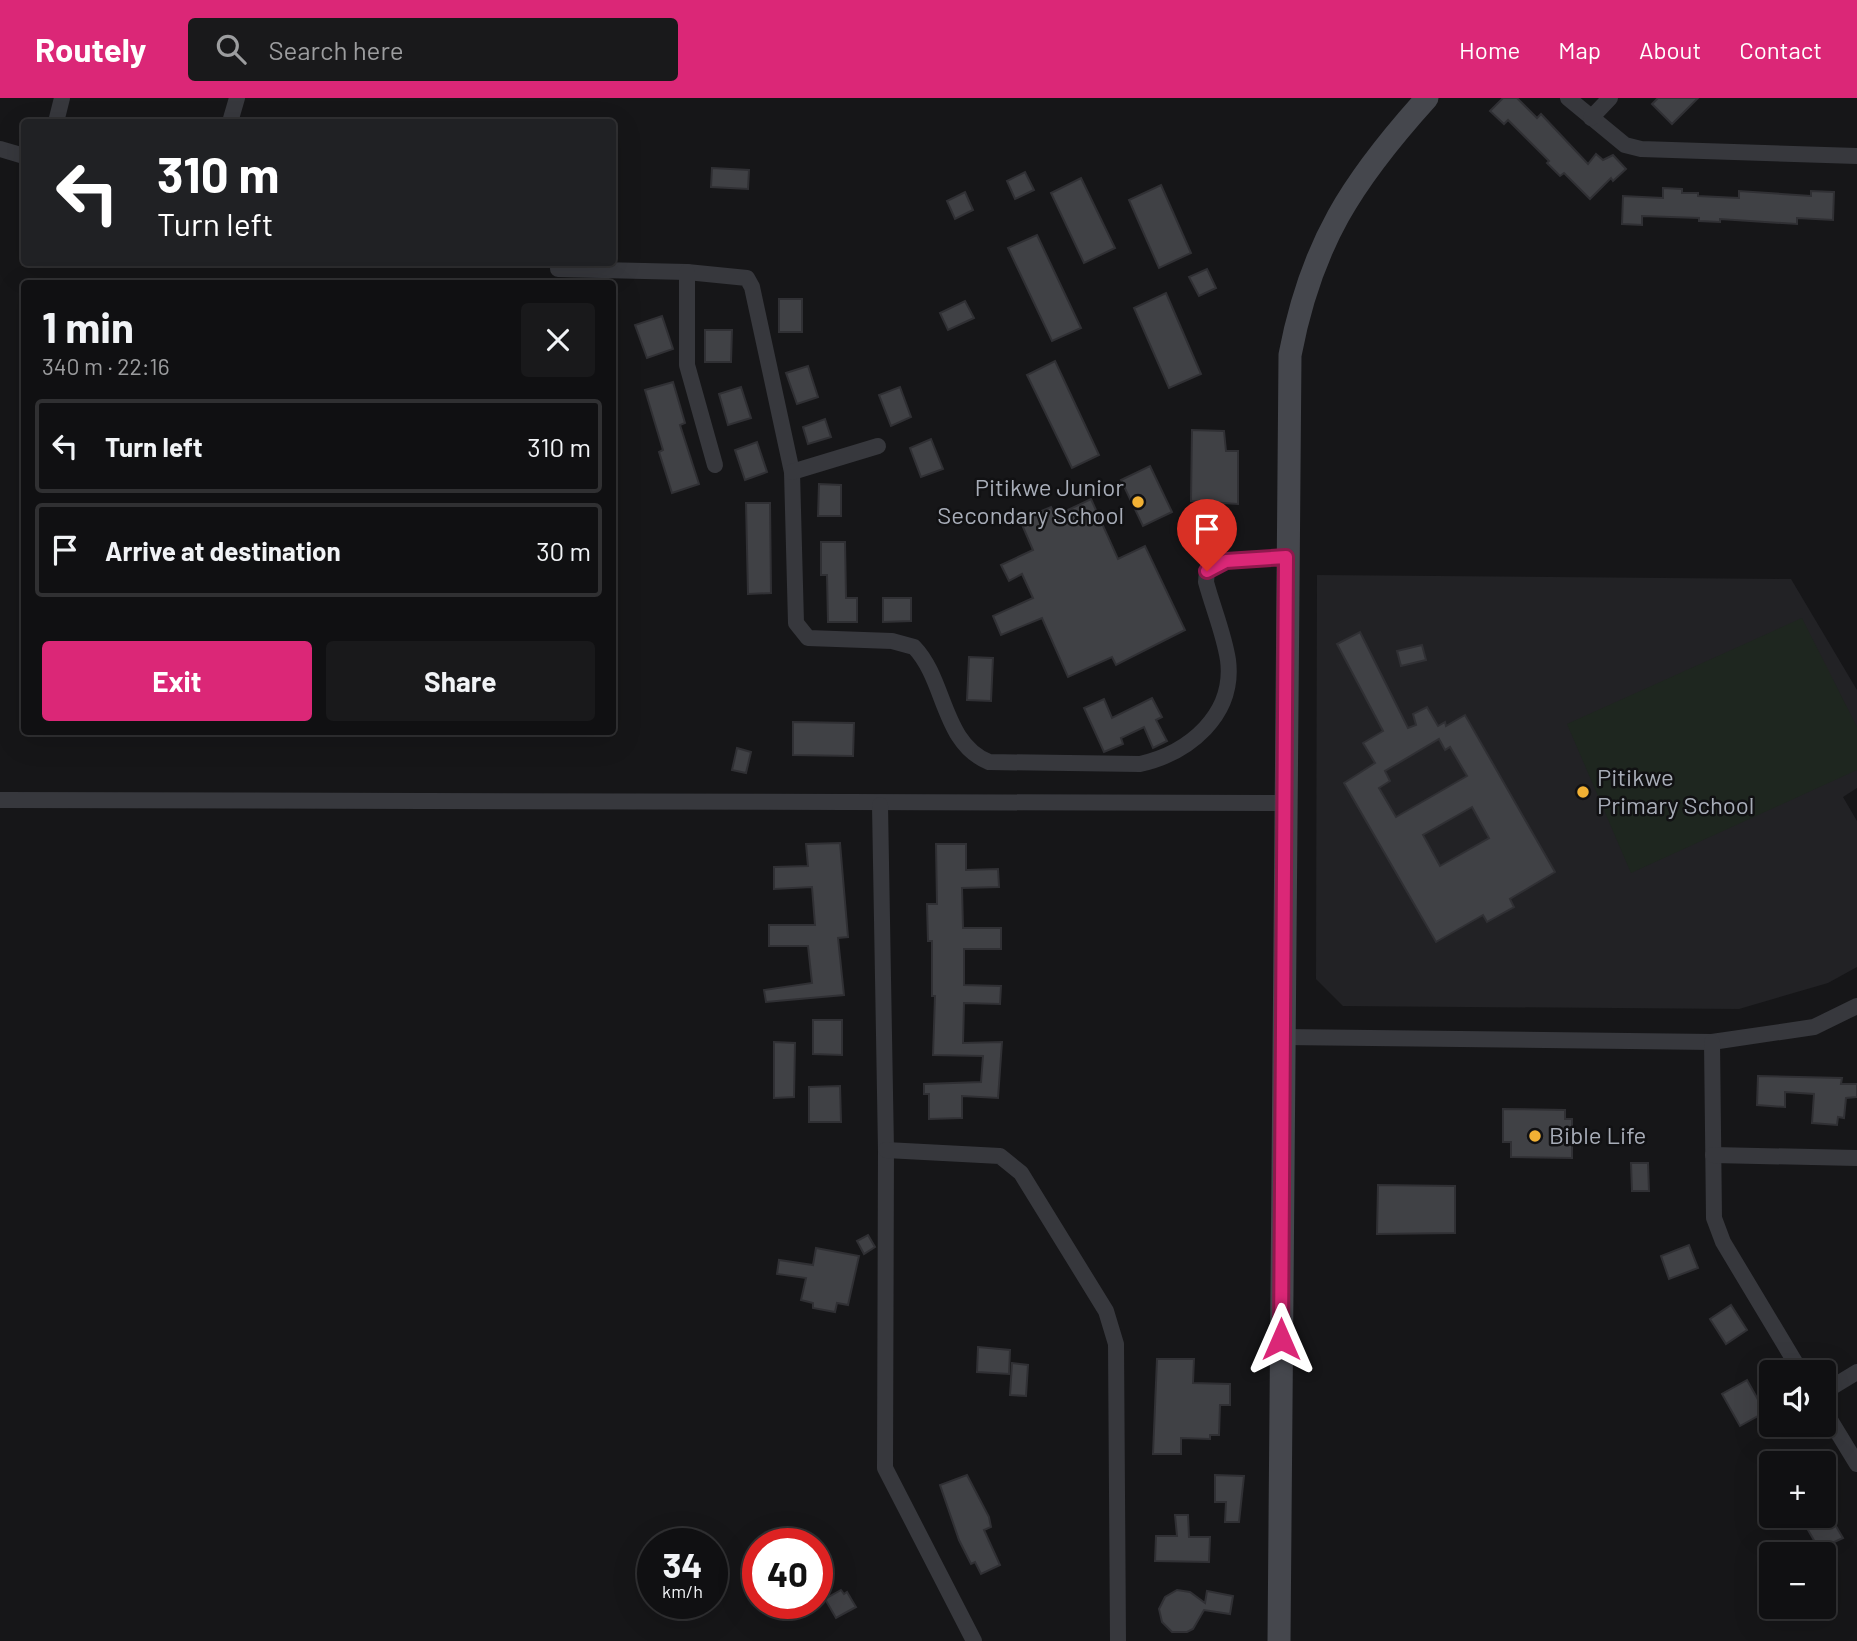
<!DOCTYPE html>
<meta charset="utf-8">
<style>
:root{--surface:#101012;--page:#19191b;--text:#f1f3f6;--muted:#9c9d9f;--line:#303032;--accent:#db2777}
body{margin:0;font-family:Barlow,sans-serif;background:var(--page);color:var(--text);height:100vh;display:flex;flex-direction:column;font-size:26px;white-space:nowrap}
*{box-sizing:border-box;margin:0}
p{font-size:23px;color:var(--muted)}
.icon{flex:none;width:38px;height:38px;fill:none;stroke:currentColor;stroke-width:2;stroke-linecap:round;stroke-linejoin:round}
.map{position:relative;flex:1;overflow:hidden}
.details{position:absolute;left:21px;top:182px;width:595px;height:455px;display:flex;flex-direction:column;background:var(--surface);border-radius:7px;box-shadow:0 7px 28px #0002,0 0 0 2px var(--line)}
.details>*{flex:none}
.guide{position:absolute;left:21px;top:21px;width:595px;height:147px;border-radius:7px;box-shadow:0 7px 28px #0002,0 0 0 2px var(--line);background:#202124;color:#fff;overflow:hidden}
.tools{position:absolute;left:1759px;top:1262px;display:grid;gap:14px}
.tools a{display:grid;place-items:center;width:77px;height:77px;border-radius:7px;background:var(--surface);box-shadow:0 7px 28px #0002,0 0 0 2px var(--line);font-size:35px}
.speed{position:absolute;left:637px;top:1430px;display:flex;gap:14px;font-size:35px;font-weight:700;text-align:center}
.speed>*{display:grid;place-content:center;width:91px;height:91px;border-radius:50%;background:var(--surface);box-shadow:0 7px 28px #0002,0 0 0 2px var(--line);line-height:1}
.speed small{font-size:18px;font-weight:400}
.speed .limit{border:10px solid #d22;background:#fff;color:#111}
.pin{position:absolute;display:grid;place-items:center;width:60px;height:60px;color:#fff;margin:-72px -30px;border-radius:50% 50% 50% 0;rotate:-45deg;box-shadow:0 0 7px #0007}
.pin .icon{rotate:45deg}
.me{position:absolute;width:77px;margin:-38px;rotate:0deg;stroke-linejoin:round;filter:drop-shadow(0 0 5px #0008)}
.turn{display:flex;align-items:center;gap:24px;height:147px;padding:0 21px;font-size:32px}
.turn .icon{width:91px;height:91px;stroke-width:2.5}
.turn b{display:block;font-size:49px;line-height:60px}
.round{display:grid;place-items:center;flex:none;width:74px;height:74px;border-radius:7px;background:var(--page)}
.overview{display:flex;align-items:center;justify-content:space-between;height:119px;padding:0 21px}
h1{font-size:42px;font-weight:700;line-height:52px}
.action{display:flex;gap:14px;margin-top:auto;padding:14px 21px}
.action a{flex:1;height:80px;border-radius:7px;background:var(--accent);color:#fff;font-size:28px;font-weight:700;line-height:80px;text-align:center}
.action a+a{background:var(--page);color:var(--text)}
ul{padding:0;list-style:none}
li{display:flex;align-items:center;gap:21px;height:94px;margin:0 14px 10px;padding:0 7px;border:4px solid var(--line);border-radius:7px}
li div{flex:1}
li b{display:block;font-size:26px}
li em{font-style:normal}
header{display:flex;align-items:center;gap:42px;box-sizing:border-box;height:98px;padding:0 35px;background:var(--accent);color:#fff}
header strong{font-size:33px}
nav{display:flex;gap:38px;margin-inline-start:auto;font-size:24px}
.search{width:490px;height:63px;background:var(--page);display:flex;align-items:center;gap:18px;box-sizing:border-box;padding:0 24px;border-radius:7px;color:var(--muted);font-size:26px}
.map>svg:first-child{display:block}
</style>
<header>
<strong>Routely</strong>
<div class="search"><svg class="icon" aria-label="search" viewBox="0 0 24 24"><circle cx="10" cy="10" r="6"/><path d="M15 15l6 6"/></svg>Search here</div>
<nav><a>Home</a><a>Map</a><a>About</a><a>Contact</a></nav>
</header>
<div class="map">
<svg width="1857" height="1543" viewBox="0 0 1857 1543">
<rect width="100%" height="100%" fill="#161618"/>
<path fill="#222225" d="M1317,477L1791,481L1857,592V690L1843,699L1857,723V869L1828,885L1739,911L1343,908L1316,881Z"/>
<path fill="#1e261f" d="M1802,520L1857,629V672L1631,775L1567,626Z"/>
<g fill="#404145" stroke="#303034" stroke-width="2" fill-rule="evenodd">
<path d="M1503,0H1517L1537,20L1541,16L1588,66L1596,56L1603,62L1613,57L1626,71L1613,83L1611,80L1590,101L1564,75L1560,78L1547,65L1549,63L1508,22L1504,26L1490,13Z"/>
<path d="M1658,0H1698L1672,26L1652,6Z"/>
<path d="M712,70L749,72L748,91L711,89Z"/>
<path d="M1025,74L1034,92L1015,101L1007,83Z"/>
<path d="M1081,80L1115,150L1084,165L1051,95Z"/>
<path d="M1161,87L1191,155L1159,170L1129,102Z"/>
<path d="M1663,90L1682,91V95H1698V98L1739,100V93L1811,98V93L1834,94L1833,122L1797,120V126L1720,121V124L1699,123V120L1642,118V127L1622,126L1623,98L1663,100Z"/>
<path d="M965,94L973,112L955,121L947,103Z"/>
<path d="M1037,137L1081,230L1052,243L1008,150Z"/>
<path d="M1207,171L1216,190L1199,198L1189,179Z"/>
<path d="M1166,195L1201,276L1169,290L1134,210Z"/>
<rect x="779" y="201" width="23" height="33"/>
<path d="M965,203L974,220L948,232L940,215Z"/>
<path d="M662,218L673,251L647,260L635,227Z"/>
<path d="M705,232H732L731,264H705Z"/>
<path d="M1055,263L1099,357L1072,370L1027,277Z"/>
<path d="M808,268L818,299L797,306L786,275Z"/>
<path d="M673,284L685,325L680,327L699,386L672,395L659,354L663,352L645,292Z"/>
<path d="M741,289L751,320L728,327L719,296Z"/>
<path d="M900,289L911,319L891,328L879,297Z"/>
<path d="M825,321L831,339L808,346L803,329Z"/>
<path d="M1192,332L1224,333L1226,353H1238V406L1191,403Z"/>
<path d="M931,341L943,371L921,379L910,350Z"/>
<path d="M757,344L767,374L745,382L735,352Z"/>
<path d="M1150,368L1172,414L1143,428L1121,382Z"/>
<path d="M819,386L841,387V418H818Z"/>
<path d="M1091,401L1118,461L1145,448L1185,532L1116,567L1112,559L1068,579L1042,520L1001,537L993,518L1033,500L1022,476L1009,483L1001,467L1033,452L1020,422L1051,409L1055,418Z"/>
<path d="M746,405H770L771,495L748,496Z"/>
<path d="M821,444H845L846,500H857V524H828L827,477H821Z"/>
<path d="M883,500H911V523L883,524Z"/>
<path d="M1360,534L1408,630L1416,627L1413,616L1427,609L1438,628L1445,624L1446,628L1465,617L1555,774L1510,801L1514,809L1487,824L1483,817L1436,844L1344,685L1375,665L1363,645L1383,633L1337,546ZM1439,641L1445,652L1450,649L1467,678L1396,719L1379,690L1390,683L1385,673ZM1472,709L1489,740L1440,768L1423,737Z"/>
<path d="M1422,547L1426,562L1401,568L1397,553Z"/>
<path d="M969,559L993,560L991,603L967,602Z"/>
<path d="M1152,600L1162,619L1156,622L1167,643L1153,650L1144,629L1121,640L1123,646L1104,654L1084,610L1104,601L1112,620Z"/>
<path d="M793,624L854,625L853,658L793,657Z"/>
<path d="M737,650L751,654L746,675L732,672Z"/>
<path d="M840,745L848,839L838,840L844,897L766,904L764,892L812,885L808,848H769V827H815L812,789L774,791V769L808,768L806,746Z"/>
<path d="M936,746H966V772L998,771L999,789L962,790L963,830H1001V851H964V887L1001,888L1000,906L964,905L963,945L1002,944L998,1000L962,998V1020L929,1021V996H924V986L981,984L983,958L933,957L935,898H932V843H928L927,806H937Z"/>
<path d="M813,922H842V957L813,956Z"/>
<path d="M774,944L795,945L794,999L774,1000Z"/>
<path d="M1758,978L1842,980L1841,986H1857V999L1846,1000L1844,1020L1838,1019L1837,1027L1812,1025L1814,996L1785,994V1009L1757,1007Z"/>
<path d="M840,988L841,1024H809V989Z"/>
<path d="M1503,1011L1565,1012V1021H1572V1060L1511,1059V1044H1503Z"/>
<path d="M1631,1065H1648L1649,1093H1632Z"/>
<path d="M1378,1087L1455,1088V1135L1377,1136Z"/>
<path d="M868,1137L875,1149L864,1156L857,1143Z"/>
<path d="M1689,1147L1698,1170L1669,1181L1661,1158Z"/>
<path d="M816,1150L859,1158L848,1207L837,1205L835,1214L813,1210V1205L801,1202L806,1180L777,1176L779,1162L813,1167Z"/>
<path d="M1731,1207L1747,1232L1726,1246L1710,1221Z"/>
<path d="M978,1249L1010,1252L1009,1276L977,1274Z"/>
<path d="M1157,1261H1194L1193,1285L1230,1286V1307H1220L1219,1337H1210V1341L1181,1340V1356H1153Z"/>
<path d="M1012,1265L1028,1267L1026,1298L1010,1297Z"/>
<path d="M1747,1282L1765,1314L1740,1328L1722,1296Z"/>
<path d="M967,1377L989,1419L991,1429L984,1432L1000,1467L981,1476L975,1464L971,1466L959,1442L940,1387Z"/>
<path d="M1215,1377L1244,1378L1239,1424H1225L1226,1404H1215Z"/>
<path d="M1175,1417H1188L1189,1439H1210L1209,1464L1155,1463L1156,1438H1177Z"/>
<path d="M1800,1418H1830L1843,1440L1819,1451Z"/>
<path d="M841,1492L844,1496L847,1494L856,1509L836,1520L825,1501Z"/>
<path d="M1177,1492L1190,1494L1205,1505L1207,1493L1233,1498L1230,1516L1204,1512L1193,1531L1187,1534H1172L1162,1524L1159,1511L1165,1499Z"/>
</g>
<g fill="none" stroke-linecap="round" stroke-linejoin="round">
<g stroke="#37383d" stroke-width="16">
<path d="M1568,0L1625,47L1641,51L1857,58"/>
<path d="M1591,20L1610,0"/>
<path d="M56,24L62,0"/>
<path d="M230,24L237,0"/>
<path d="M0,51L24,58"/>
<path d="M558,171L687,174L747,180L752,189L792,374L796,525L808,540L892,543L914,549C946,582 942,645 989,664L1140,666C1189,655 1235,617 1228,562C1224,536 1213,510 1206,484L1207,473L1226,463L1286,459"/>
<path d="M687,174V267L715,367"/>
<path d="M792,374L878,348"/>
<path d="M0,702L1285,705"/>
<path d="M880,707L886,1052L885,1370L974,1543"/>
<path d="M1283,939L1712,944L1814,929L1857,908"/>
<path d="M1712,944L1714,1120L1723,1144L1801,1274"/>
<path d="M886,1052L1000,1058L1021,1075L1106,1213L1116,1246L1118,1543"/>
<path d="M1713,1057L1857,1060"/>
<path d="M1824,1294L1857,1274"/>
<path d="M1824,1312L1857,1366"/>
</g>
<path stroke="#45474d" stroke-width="23" d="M1279,1543L1290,257C1311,146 1352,83 1427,0"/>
</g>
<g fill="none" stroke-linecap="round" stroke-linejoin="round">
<defs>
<path id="route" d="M1207,473L1226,463L1286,459L1281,1241"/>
</defs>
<use href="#route" stroke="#8e194d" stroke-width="18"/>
<use href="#route" stroke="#db2777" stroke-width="12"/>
</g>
<g fill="#f2b134" stroke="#111113" stroke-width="2.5">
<circle cx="1138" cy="404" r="7"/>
<circle cx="1583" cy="694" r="7"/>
<circle cx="1535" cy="1038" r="7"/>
</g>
<g text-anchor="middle" stroke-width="5" stroke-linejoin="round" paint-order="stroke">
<g font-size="24" fill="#a8adb8" stroke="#111113" text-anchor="start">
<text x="1124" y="398" text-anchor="end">Pitikwe Junior<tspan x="1124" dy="28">Secondary School</tspan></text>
<text x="1597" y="688">Pitikwe<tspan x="1597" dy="28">Primary School</tspan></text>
<text x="1549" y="1046">Bible Life</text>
</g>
</g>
</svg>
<div class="tools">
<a><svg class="icon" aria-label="sound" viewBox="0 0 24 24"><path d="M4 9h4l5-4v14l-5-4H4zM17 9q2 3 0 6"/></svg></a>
<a>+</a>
<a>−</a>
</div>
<div class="speed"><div>34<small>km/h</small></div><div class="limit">40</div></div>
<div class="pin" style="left:1207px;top:473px;background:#d93025"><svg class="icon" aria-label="arrive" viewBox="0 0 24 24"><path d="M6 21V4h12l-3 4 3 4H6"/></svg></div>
<svg class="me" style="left:1281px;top:1241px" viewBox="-20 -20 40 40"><path d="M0-17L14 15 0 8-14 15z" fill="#db2777" stroke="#fff" stroke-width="4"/></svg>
<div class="guide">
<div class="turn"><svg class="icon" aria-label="left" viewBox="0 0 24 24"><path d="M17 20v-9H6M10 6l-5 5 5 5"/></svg><div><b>310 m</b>Turn left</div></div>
</div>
<section class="details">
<div class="overview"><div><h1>1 min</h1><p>340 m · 22:16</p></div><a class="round"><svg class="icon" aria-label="close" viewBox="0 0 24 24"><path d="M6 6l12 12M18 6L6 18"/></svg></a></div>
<ul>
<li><svg class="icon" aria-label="left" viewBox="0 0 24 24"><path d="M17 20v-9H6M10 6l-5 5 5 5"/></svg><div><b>Turn left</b></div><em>310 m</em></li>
<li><svg class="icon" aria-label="arrive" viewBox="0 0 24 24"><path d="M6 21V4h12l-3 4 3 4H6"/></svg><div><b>Arrive at destination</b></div><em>30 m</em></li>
</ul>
<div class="action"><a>Exit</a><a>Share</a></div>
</section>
</div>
